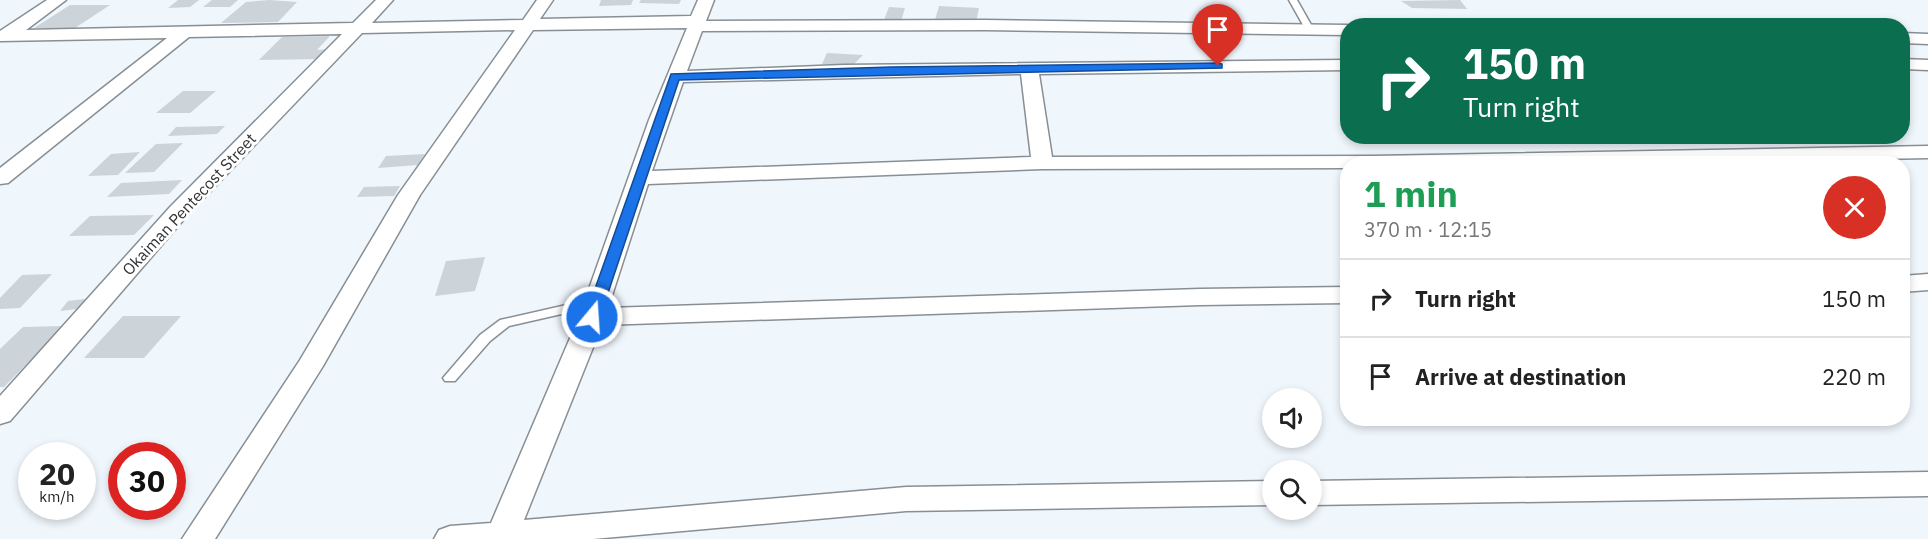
<!DOCTYPE html>
<meta charset="utf-8">
<style>
:root{--surface:#fff;--page:#f6f6f6;--text:#222;--muted:#767676;--line:#e0e0e0}
body{margin:0;font-family:"IBM Plex Sans",sans-serif;background:var(--page);color:var(--text);height:100vh;display:flex;flex-direction:column;font-size:22px;white-space:nowrap}
*{box-sizing:border-box;margin:0}
p{font-size:20px;color:var(--muted)}
.icon{flex:none;width:33px;height:33px;fill:none;stroke:currentColor;stroke-width:2;stroke-linecap:round;stroke-linejoin:round}
.map{position:relative;flex:1;overflow:hidden}
.details{position:absolute;left:1340px;top:156px;width:570px;height:270px;display:flex;flex-direction:column;background:var(--surface);border-radius:24px;box-shadow:0 3px 9px #0003}
.details>*{flex:none}
.guide{position:absolute;left:1340px;top:18px;width:570px;height:126px;border-radius:24px;box-shadow:0 3px 9px #0003;background:#0b6e4f;color:#fff;overflow:hidden}
.controls{position:absolute;left:1262px;top:388px;display:grid;gap:12px}
.controls a{display:grid;place-items:center;width:60px;height:60px;border-radius:50%;background:var(--surface);box-shadow:0 3px 9px #0003;font-size:30px}
.speed{position:absolute;left:18px;top:442px;display:flex;gap:12px;font-size:30px;font-weight:700;text-align:center}
.speed>*{display:grid;place-content:center;width:78px;height:78px;border-radius:50%;background:var(--surface);box-shadow:0 3px 9px #0003;line-height:1}
.speed small{font-size:15px;font-weight:400}
.speed .limit{border:9px solid #d22;background:#fff;color:#111}
.pin{position:absolute;display:grid;place-items:center;width:51px;height:51px;color:#fff;margin:-62px -26px;border-radius:50% 50% 50% 0;rotate:-45deg;box-shadow:0 0 6px #0007}
.pin .icon{rotate:45deg}
.me{position:absolute;width:66px;margin:-33px;rotate:18deg;stroke-linejoin:round;filter:drop-shadow(0 0 4px #0008)}
.turn{display:flex;align-items:center;gap:21px;height:126px;padding:0 24px;font-size:27px}
.turn .icon{width:78px;height:78px;stroke-width:2.5}
.turn b{display:block;font-size:42px;line-height:51px}
.round{display:grid;place-items:center;flex:none;width:63px;height:63px;border-radius:32px;background:var(--page)}
.head{display:flex;align-items:center;justify-content:space-between;height:102px;padding:0 24px}
h1{font-size:36px;font-weight:700;line-height:45px;color:#1e9e55}
ul{padding:0;list-style:none}
li{display:flex;align-items:center;gap:18px;height:78px;padding:0 24px;border-top:2px solid var(--line)}
li div{flex:1}
li b{display:block;font-size:22px}
li em{font-style:normal}
.map>svg:first-child{display:block}
</style>
<div class="map">
<svg width="1928" height="539" viewBox="0 0 1928 539">
<rect width="100%" height="100%" fill="#eff6fc"/>
<g fill="#ccd3d9">
<path d="M178,0H199L190,7L168,8Z"/>
<path d="M212,0H238L230,7H203Z"/>
<path d="M269,0L297,2L278,22L221,23L246,2Z"/>
<path d="M601,0H633L631,5L599,6Z"/>
<path d="M641,0H681L679,4L639,3Z"/>
<path d="M1460,0L1467,9L1412,8L1401,1Z"/>
<path d="M70,5H110L75,28H34Z"/>
<path d="M939,6L979,8L976,22L935,20Z"/>
<path d="M889,7L905,8L901,21L884,20Z"/>
<path d="M330,36L317,50L330,49L322,59L259,60L282,37Z"/>
<path d="M827,53L863,55L852,66L822,64Z"/>
<path d="M183,91H216L190,113H156Z"/>
<path d="M225,126L217,134L168,136L176,127Z"/>
<path d="M183,143L154,172L125,173L156,144Z"/>
<path d="M140,152L118,175L88,176L111,154Z"/>
<path d="M425,154L418,165L378,168L386,156Z"/>
<path d="M182,180L169,194L107,197L121,183Z"/>
<path d="M400,186L394,196L357,197L364,187Z"/>
<path d="M154,215L134,235L69,236L90,216Z"/>
<path d="M485,257L475,291L435,296L446,261Z"/>
<path d="M52,274L20,308L0,309V298L22,275Z"/>
<path d="M93,298L86,308L60,311L68,301Z"/>
<path d="M123,316H181L144,358H84Z"/>
<path d="M64,326L4,387H0V349L23,327Z"/>
</g>
<g fill="none" stroke-linecap="round" stroke-linejoin="round">
<defs>
<g id="lane">
<path d="M1289,0H1297L1314,30L1313,32H1307Z"/>
<path d="M597,298L603,302L601,305L509,326L490,341L455,381H445L443,378L480,335L500,320Z"/>
</g>
<g id="street">
<path d="M47,0H66L26,30L353,23L376,0H393L372,23L523,20L537,0H553L540,19L691,16L698,0H714L706,21L985,20L1347,25L1350,26H1347V35L985,30L702,31L687,71L844,65L1347,60V70L1039,74L1052,157L1373,156L1928,146V158L1636,164H1347V168L1042,169L648,184L608,308L1200,289L1347,287V303L1200,305L602,325L524,520L906,487L1272,481V505L906,511L593,539H434L439,530L450,526L491,523L579,317L649,120L687,28L533,30L420,195L323,366L215,539H182L300,360L398,195L515,30L362,33L186,217L10,421L0,424V396L170,207L342,34L189,37L8,183L0,184V168L167,38L0,41V31ZM1021,74L1031,157L652,171L683,82Z"/>
<path d="M1902,33L1928,34V44L1902,43Z"/>
<path d="M1902,59L1928,60V70L1902,69Z"/>
<path d="M1928,274V290L1902,292V276Z"/>
<path d="M1928,472V496L1311,505V481Z"/>
</g>
</defs>
<use href="#lane" stroke="#888f94" stroke-width="3"/>
<use href="#street" stroke="#888f94" stroke-width="3"/>
<use href="#lane" fill="#fff" fill-rule="evenodd"/>
<use href="#street" fill="#fff" fill-rule="evenodd"/>
</g>
<path fill="#1a73e8" stroke="#114b97" stroke-width="1.5" d="M1218,63L1222,64V68L679,80L600,317L592,322L585,317L671,74L891,67Z"/>
<g text-anchor="middle" stroke-width="6" stroke-linejoin="round" paint-order="stroke">
<g font-size="16" fill="#313436" stroke="#fff">
<text transform="translate(189 204) rotate(-47)" y="6">Okaiman Pentecost Street</text>
</g>
</g>
</svg>
<div class="controls">
<a><svg class="icon" aria-label="sound" viewBox="0 0 24 24"><path d="M4 9h4l5-4v14l-5-4H4zM17 9q2 3 0 6"/></svg></a>
<a><svg class="icon" aria-label="search" viewBox="0 0 24 24"><circle cx="10" cy="10" r="6"/><path d="M15 15l6 6"/></svg></a>
</div>
<div class="speed"><div>20<small>km/h</small></div><div class="limit">30</div></div>
<div class="pin" style="left:1218px;top:66px;background:#d93025"><svg class="icon" aria-label="arrive" viewBox="0 0 24 24"><path d="M6 21V4h12l-3 4 3 4H6"/></svg></div>
<svg class="me" style="left:592px;top:317px" viewBox="-20 -20 40 40"><circle r="17" fill="#1a73e8" stroke="#fff" stroke-width="3"/><path d="M0-11L8 9 0 5-8 9z" fill="#fff"/></svg>
<div class="guide">
<div class="turn"><svg class="icon" aria-label="right" viewBox="0 0 24 24"><path d="M7 20v-9h11M14 6l5 5-5 5"/></svg><div><b>150 m</b>Turn right</div></div>
</div>
<section class="details">
<div class="head"><div><h1>1 min</h1><p>370 m · 12:15</p></div><a class="round" style="background:#d93025;color:#fff"><svg class="icon" aria-label="close" viewBox="0 0 24 24"><path d="M6 6l12 12M18 6L6 18"/></svg></a></div>
<ul>
<li><svg class="icon" aria-label="right" viewBox="0 0 24 24"><path d="M7 20v-9h11M14 6l5 5-5 5"/></svg><div><b>Turn right</b></div><em>150 m</em></li>
<li><svg class="icon" aria-label="arrive" viewBox="0 0 24 24"><path d="M6 21V4h12l-3 4 3 4H6"/></svg><div><b>Arrive at destination</b></div><em>220 m</em></li>
</ul>
</section>
</div>
